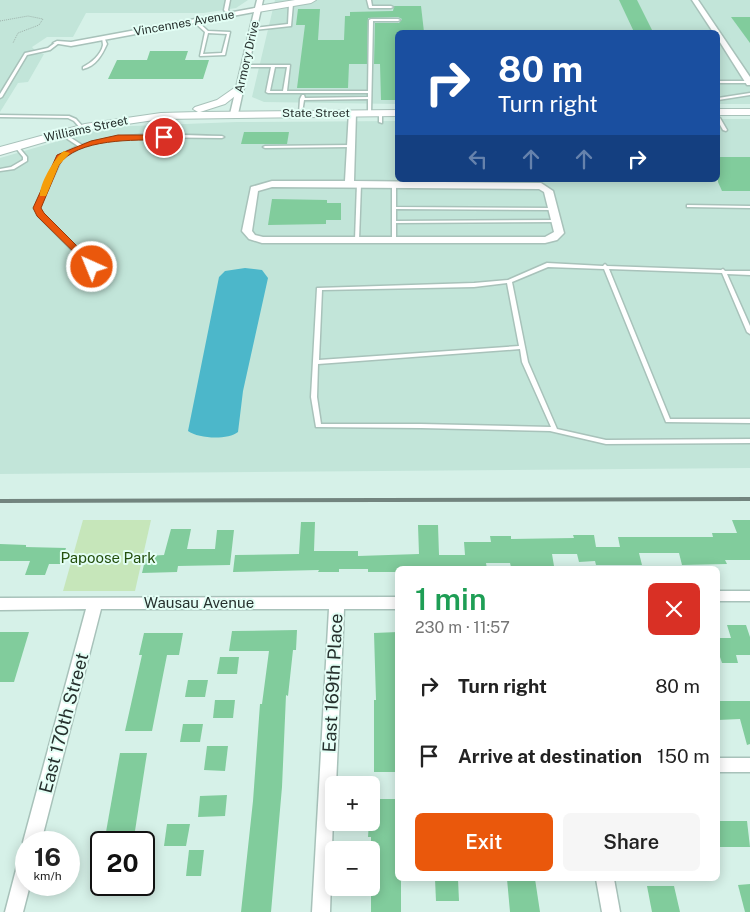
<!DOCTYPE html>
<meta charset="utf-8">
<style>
:root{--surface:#fff;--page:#f6f6f6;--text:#222;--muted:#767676;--accent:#ea580c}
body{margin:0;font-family:"Public Sans",sans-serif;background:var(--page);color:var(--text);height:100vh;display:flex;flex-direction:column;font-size:19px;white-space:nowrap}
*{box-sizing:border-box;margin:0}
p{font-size:16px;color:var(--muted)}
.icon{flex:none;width:28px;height:28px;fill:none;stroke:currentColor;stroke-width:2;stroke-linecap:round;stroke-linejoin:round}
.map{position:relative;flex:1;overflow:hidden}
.sheet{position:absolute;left:395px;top:566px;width:325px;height:315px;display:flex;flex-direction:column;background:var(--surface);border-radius:8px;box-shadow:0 2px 12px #0003}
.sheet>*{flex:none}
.top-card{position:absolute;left:395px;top:30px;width:325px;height:152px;border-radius:8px;box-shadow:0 2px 12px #0003;background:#1a4fa0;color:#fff;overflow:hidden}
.fabs{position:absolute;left:325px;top:776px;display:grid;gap:10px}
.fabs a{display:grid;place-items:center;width:55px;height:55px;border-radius:8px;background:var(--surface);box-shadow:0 2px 12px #0003;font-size:25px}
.speed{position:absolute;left:15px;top:831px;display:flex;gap:10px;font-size:25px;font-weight:700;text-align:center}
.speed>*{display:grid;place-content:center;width:65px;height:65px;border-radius:50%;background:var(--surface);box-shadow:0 2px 12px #0003;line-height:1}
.speed small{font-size:12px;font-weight:400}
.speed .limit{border:2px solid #111;border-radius:8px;background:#fff;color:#111}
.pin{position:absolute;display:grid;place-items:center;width:42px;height:42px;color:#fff;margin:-21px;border:2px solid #fff;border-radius:50%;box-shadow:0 1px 5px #0007}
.me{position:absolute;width:55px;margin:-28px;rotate:316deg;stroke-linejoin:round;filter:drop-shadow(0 0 4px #0008)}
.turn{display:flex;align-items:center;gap:18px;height:105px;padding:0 20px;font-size:22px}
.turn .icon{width:65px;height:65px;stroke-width:2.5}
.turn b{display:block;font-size:35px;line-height:42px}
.lanes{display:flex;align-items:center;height:48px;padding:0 20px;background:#0003;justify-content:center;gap:25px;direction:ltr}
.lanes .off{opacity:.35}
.round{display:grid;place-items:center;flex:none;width:52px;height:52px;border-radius:8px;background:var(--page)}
.headline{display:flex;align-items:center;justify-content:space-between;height:85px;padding:0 20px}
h1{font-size:30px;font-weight:600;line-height:38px;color:#1e9e55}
.primary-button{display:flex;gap:10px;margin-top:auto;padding:10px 20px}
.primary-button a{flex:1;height:58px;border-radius:8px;background:var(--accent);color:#fff;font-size:20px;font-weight:600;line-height:58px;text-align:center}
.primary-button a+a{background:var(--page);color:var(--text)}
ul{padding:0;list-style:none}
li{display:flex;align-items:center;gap:15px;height:70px;padding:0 20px}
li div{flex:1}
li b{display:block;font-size:19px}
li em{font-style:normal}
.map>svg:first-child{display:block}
</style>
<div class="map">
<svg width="750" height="912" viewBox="0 0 750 912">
<rect width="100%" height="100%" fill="#d6f1e8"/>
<g fill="#c2e5d9">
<path d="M0,0H248L236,8L204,13H86L73,37H47L32,47L37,53L44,54L28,82L18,83L0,112Z"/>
<path d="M275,0H750V104H718V32H398L397,104L264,102L252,97Z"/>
<path d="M718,119H750V468L0,474V158L107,127L237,122L397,121L398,180H718Z"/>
</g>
<path fill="#c6e6ba" d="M83,520H151L135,591H63Z"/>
<path fill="#4cb7ca" d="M245,268L262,270L268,278L243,391L238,432C228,440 199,439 188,431L219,277L225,271Z"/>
<g fill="#81cc9c">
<path d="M619,0H637L653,32H634Z"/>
<path d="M394,6H421L424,32H398V100H381L380,64H374L375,23H399L402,19L398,17L368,18L367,64H349L348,88H297L305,25H296L298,9H320L318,40H344L345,16H350V12L393,11Z"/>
<path d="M731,17H750V43Z"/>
<path d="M150,51H188L185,60H209L203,79H108L117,60H147Z"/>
<path d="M244,132H289L287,144H241Z"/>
<path d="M718,157H750V191H722L718,182Z"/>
<path d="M272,199L327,200V203H341V220H326V224L268,225Z"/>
<path d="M732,520H750V560H725L727,564L682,565L679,553H639L642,565H596L595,561L579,562L577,554H552L554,566L511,567L510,563H486L487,569H398V572H368V569H339V572H318L319,570L233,572L235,555L299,554L301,522H315L314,551H358V556L419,554L418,525H438L439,555H465L464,542H491L490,536H511V539L574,538L573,535H594L596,547H620L618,537H713L712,533H737Z"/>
<path d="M171,529H191L187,549H215L217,530H234L230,565L178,566L177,572L142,573L146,556L164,555Z"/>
<path d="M0,544L26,545V547L66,548L61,564H49L45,575H25L30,561H0Z"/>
<path d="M727,625H746L750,637V655H736L738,663H722L718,651V638H731Z"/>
<path d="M297,630L296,650H293L288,696L286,695L282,787L271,912H241L253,801L260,704H262L269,651H229L232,631Z"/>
<path d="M0,632H29L14,682H0Z"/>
<path d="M398,632V772H374V700H376L374,633Z"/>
<path d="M144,633H183L179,655H167L152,731H125L142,655H139Z"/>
<path d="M220,657H239L237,674H217Z"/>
<path d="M188,680H208L205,697H185Z"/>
<path d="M215,700H235L233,718H213Z"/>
<path d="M718,701H750V744L747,745L740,719L718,720Z"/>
<path d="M183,724H203L200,742H180Z"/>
<path d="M207,746H228L225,771L204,770Z"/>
<path d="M120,753H147L135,831L106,832Z"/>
<path d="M227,795L225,816L198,817L200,796Z"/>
<path d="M373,799H398V879H401V912H371V837H368L369,822H371V816H373Z"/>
<path d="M718,821H747L750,847H718Z"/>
<path d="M167,824H190L186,846H164Z"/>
<path d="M189,850H204L201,876H186Z"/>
<path d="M435,879H458L459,901H436Z"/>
<path d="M507,879H535L540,912H510Z"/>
<path d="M750,884V912H745L738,885Z"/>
<path d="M647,886H674L680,912H652Z"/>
</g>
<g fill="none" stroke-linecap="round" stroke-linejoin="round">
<defs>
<g id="lane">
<path d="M226,0H230L228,10L232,15L231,16H229L224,10Z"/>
<path d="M367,0H371L372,6H391L393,7L391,8H369Z"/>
<path d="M291,3L293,4L291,26L254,30L252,29L254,28L288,24L289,4Z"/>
<path d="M371,19H398L400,20L398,21H373L371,114L368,113V99L304,100L302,113L299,114L300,99L302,95H304L305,98L368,97V93H268L266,92L271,67H245L243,66L245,65H290L287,91H368L369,20ZM275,67H287L283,91H270Z"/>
<path d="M194,20H196L208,31L230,32L225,55L200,56L205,32L194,22ZM208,33L227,34L222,53L203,54Z"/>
<path d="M102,37H104L107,44C102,55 96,66 83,69V67C91,63 101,55 103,45C103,44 102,38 102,37Z"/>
<path d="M56,42L59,43L50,50L27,55L2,97L0,98V94L25,53L48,48Z"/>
<rect x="718" y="81" width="32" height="2"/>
<path d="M750,93V95L718,100V98Z"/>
<path d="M379,112L382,113V123L379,122Z"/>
<path d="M0,115L69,116L76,119L84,128L81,129L74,121L68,118L0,117Z"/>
<path d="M718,117L720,118L727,130L726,131L723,130L718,121Z"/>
<path d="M60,132H62L82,145C127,130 175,135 222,136L224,137L222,138L139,137L118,139L98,142L80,148L62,158L39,208L42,214L94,266V268H90L38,216L35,208L58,156L78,146L60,134Z"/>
<path d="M15,145H17L27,157V161L14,169L0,171V169L11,167L23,160V157L15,147Z"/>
<path d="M351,145V147H350L265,148L263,147L265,146Z"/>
<path d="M357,183L361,184L359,240L357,241L355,240Z"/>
<path d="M392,183L396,184V207L553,208L555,209L553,210L396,209V221L556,220L558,221L556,222L396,223V240L394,241L392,240Z"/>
<path d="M687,205L750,206V208L689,207H687Z"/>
<path d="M547,263L603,266L605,264L607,266L721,270L723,269L725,271H750V275L727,274L750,326V334L747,332L722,273L609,269L670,419H750V423L666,422L604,269L548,267L512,282L528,362L557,429L606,440L750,439V443L606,444L550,431L421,428L316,427L311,397L317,288L474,283L508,280ZM507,283L519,346L319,360L322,290L474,287ZM520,349L522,362L551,427L421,424H321L317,397L318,364Z"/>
</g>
<g id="street">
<path d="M257,0H263L238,114L234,116L230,114L254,12L71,46L53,43L57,41L71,42L255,8Z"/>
<path d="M692,0H698L750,77V85H747L718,39V32H713Z"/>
<path d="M349,111L356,113L354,181L541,183L553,191L564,233L557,240L545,243H262L249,239L242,231L251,187L272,181H345ZM272,187L539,189L544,192L554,232L545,237H263L255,235L252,231L258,191Z"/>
<rect x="718" y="591" width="32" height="10"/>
<path d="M398,597V609H344L336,785H334L330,912H312L329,609H101L41,842H26V848L23,842L86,609L0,610V598Z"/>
<rect x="718" y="758" width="32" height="14"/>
<path d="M26,858V885H30L23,912H5L17,866L20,860Z"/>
<path d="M596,879H614L620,912H602Z"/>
</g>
<g id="secondary">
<path d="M295,0H316L311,3L258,12L253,9L258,6Z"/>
<path d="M240,84L245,87L244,89L225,104L200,112L398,110V116L161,119L86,130L0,155V147L85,124L161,113L198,112L193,109L195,107L217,100Z"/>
<rect x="718" y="109" width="32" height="6"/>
</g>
</defs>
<use href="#lane" stroke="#a8c2ba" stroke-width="3"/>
<use href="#street" stroke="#a8c2ba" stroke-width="3"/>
<use href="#secondary" stroke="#a8c2ba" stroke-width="2"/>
<path stroke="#9eb3ac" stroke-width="1" stroke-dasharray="1 1" stroke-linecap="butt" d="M0,21L28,16L43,19L39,25L18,33L13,43"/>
<use href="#lane" fill="#fff" fill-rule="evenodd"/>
<use href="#street" fill="#fff" fill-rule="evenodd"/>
<use href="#secondary" fill="#fff" fill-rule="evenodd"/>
<path stroke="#72847e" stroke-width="4" d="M0,501L750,499"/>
</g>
<path fill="#ea580c" stroke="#983908" d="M118,135H164L168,137L164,140C136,140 76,138 59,165L41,208L44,213L96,265V269L92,270L37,216L33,208L57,155L91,141Z"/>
<path fill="#f59e0b" d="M64,151L70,153L59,165L46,196H40C39,185 54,158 64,151Z"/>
<g text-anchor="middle" stroke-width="4" stroke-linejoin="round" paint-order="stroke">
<g font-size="12" fill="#26302d" stroke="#e3fef5">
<text transform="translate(184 23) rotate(-10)" y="4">Vincennes Avenue</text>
<text transform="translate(247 57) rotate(-77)" y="4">Armory Drive</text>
<text x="316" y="117">State Street</text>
<text transform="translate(86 129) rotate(-12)" y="4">Williams Street</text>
</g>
<g font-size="15" fill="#244f0d" stroke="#e3fef5">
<text x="108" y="563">Papoose Park</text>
</g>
<g font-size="15" fill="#26302d" stroke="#e3fef5">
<text x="199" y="608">Wausau Avenue</text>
</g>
<g font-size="18" fill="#26302d" stroke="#e3fef5">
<text transform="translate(333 683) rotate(-87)" y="6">East 169th Place</text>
<text transform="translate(64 723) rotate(-75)" y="6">East 170th Street</text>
</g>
</g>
</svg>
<div class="fabs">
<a>+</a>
<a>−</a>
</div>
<div class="speed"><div>16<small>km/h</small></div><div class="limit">20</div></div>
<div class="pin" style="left:164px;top:137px;background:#d93025"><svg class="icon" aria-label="arrive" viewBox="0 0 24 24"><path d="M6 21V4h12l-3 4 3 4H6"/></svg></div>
<svg class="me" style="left:92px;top:267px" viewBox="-20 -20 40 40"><circle r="17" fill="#ea580c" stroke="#fff" stroke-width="3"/><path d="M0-11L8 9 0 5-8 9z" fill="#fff"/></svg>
<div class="top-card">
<div class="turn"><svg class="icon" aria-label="right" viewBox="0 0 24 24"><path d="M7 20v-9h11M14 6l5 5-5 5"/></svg><div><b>80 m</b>Turn right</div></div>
<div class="lanes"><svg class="icon off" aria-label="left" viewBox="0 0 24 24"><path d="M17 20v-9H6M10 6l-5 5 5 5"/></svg><svg class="icon off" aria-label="ahead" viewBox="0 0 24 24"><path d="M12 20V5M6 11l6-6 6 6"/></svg><svg class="icon off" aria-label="ahead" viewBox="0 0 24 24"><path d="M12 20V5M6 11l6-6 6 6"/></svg><svg class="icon" aria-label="right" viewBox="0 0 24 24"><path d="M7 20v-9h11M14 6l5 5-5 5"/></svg></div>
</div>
<section class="sheet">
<div class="headline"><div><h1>1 min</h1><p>230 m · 11:57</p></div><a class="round" style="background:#d93025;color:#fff"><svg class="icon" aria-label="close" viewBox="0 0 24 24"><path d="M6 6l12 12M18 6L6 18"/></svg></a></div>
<ul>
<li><svg class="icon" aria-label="right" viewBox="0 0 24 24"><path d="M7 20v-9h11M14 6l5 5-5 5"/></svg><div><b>Turn right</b></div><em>80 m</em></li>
<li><svg class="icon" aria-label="arrive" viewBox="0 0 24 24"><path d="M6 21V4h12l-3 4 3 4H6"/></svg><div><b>Arrive at destination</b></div><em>150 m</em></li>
</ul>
<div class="primary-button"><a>Exit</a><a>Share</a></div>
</section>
</div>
